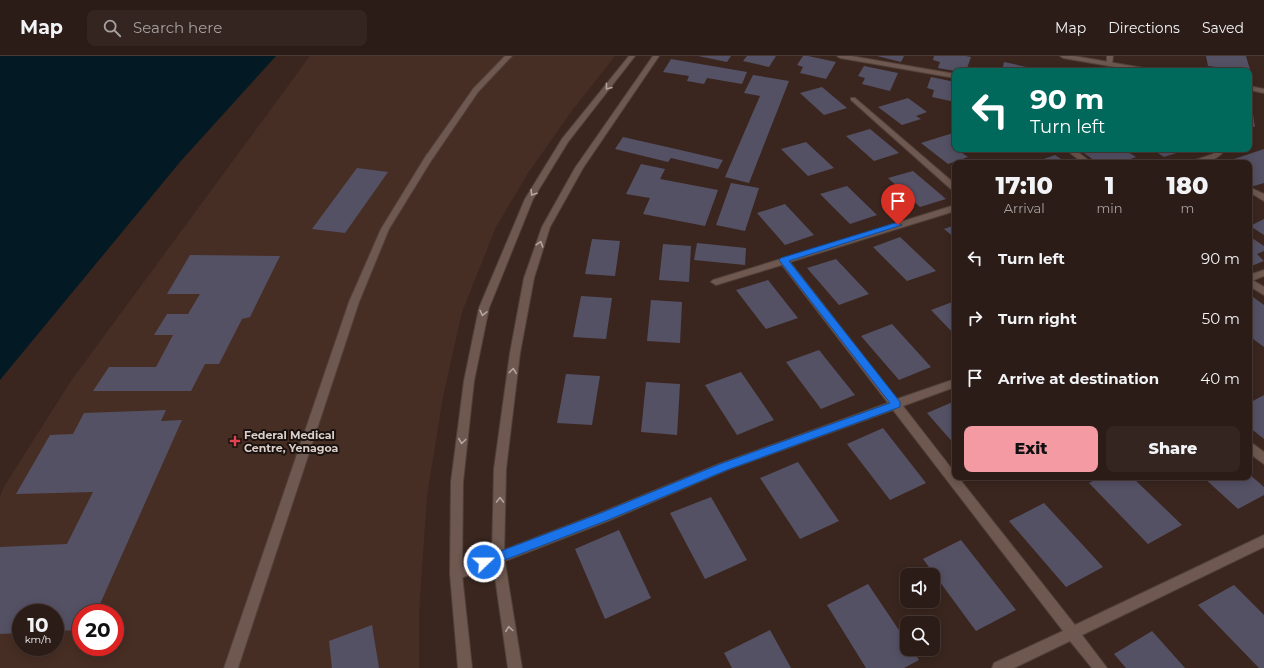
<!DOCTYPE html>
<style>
:root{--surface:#2c1c17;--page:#342520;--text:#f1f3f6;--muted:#a6a1a1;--line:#483a36;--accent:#f49aa3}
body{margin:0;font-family:Montserrat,sans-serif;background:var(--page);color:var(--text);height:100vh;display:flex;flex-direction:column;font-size:15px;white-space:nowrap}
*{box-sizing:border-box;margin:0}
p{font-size:13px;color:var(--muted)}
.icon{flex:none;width:22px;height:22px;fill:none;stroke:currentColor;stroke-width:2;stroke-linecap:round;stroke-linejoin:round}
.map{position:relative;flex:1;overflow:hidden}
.drawer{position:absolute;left:952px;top:104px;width:300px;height:320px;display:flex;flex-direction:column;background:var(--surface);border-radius:8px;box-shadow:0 2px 10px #0003,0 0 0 1px var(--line)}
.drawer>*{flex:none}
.hud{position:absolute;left:952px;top:12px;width:300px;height:84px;border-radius:8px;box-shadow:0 2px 10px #0003,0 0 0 1px var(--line);background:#00695c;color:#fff;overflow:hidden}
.tools{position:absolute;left:900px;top:512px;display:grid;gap:8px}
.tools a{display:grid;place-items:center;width:40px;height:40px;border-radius:8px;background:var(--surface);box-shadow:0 2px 10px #0003,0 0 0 1px var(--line);font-size:20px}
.speed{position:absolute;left:12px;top:548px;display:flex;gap:8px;font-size:20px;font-weight:700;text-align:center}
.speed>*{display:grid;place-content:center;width:52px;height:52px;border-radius:50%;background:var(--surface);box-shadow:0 2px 10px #0003,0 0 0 1px var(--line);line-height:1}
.speed small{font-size:10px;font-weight:400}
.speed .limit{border:6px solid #d22;background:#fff;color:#111}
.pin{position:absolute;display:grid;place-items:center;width:34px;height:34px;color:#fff;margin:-41px -17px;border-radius:50% 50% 50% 0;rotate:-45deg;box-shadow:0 0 4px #0007}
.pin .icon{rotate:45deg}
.me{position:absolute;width:44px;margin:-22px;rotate:68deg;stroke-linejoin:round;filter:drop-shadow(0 0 3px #0008)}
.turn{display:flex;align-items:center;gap:14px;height:84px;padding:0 12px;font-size:18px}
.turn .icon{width:52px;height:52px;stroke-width:2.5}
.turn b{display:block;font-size:28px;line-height:34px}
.eta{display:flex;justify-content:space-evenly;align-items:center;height:68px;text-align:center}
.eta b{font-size:24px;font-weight:800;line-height:28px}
.cta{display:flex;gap:8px;margin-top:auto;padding:8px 12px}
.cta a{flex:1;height:46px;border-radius:8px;background:var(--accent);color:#111;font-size:16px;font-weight:800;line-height:46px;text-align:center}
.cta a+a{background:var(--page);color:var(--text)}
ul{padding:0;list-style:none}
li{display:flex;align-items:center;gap:12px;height:60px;padding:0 12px}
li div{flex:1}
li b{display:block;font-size:15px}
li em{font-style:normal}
header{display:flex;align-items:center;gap:24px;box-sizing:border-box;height:56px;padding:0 20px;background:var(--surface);border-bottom:1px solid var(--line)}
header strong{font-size:19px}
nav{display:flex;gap:22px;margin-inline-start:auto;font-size:14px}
.search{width:280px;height:36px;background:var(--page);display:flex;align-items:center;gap:10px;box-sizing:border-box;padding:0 14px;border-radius:8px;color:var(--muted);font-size:15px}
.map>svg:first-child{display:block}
</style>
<header>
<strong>Map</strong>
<div class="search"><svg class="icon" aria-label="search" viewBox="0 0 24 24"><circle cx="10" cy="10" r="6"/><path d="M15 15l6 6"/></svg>Search here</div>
<nav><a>Map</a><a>Directions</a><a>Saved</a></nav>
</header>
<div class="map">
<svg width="1264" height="612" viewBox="0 0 1264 612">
<rect width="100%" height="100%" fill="#3a261f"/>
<path fill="#472e24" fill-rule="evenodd" d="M310,0H615L571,56L528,117L496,171L462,256L443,341L427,440L419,556V612H0V440L5,429L71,325ZM21,557H55V591H21ZM81,557H115V591H81Z"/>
<path fill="#031a24" d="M0,0H276L180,106L0,324Z"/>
<g fill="#555165">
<path d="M698,0H731L727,6Z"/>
<path d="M747,0H776L769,11L743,5Z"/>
<path d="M803,0H808L836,6L826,23L800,17L803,11L797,9Z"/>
<path d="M877,0H904L901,6Z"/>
<path d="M934,0H966L971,1L966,15H955L938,12L940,6L933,4Z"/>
<path d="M1206,0H1246L1251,17L1249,15L1208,10Z"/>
<path d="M671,3L747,16L742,28L707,22L704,28L687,25L689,20L663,16Z"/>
<path d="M1004,6L1040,14V15H1002Z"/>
<path d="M864,10L898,17L890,35L862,28L865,22L858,20Z"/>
<path d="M753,19L789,25L749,127L725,121L760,40L744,37Z"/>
<path d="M931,21L955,26V46L932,41L934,34L927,32Z"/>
<path d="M822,31L847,52L824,59L800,37Z"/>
<path d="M908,42L927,56L916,60L921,63L902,69L878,51Z"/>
<path d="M1249,51L1252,52L1255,71L1249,70Z"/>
<path d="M870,73L899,97L874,105L846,80Z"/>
<path d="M953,77L955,78V93H972L962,97L968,101L948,108L921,87Z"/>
<path d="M623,81L676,93L723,104L718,113L671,102L668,106L615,93Z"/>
<path d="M806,86L834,112L808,120L781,93Z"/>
<path d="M1087,93H1123L1136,101L1125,105L1128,107H1098L1081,95Z"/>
<path d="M1152,93H1189L1164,101Z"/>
<path d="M1264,93V127L1254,130L1249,127V107H1222Z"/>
<path d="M1055,99L1067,107H1032Z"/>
<path d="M641,108L665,113L660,123L718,134L705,170L643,158L650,142L626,138Z"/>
<path d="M357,112L388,116L345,177L312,173Z"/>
<path d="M913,115L946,143L920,151L888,122Z"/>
<path d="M731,127L759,132L745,175L716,169Z"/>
<path d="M847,130L877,159L850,168L820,138Z"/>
<path d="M785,148L814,179L785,189L757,157Z"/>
<path d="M1264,163V179L1250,170Z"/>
<path d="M955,169V182L944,173Z"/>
<path d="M1249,180L1264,190V195L1257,198L1264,205L1249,211Z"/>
<path d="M900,181L936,215L907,225L873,191Z"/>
<path d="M592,183L620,185L615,220L585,218Z"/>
<path d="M697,187L746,192L745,209L694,204Z"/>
<path d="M663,188L691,190L689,226L659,224Z"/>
<path d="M190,199L280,200L250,261L242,263L219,308H205L191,335H93L109,311H156L173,279H154L167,258H188L200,238H167Z"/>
<path d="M836,203L869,238L839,249L807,212Z"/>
<path d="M768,224L798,262L766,273L736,234Z"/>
<path d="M581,240L612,242L606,283L573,281Z"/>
<path d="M1253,241L1264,249V291L1249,280V243Z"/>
<path d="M651,244L682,246L680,287L647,285Z"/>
<path d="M955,245V279L931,254Z"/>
<path d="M892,268L931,311L899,324L861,280Z"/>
<path d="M819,294L855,339L821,353L786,306Z"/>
<path d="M741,316L774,364L737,379L705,329Z"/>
<path d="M566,318L600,320L592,369L557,367Z"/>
<path d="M646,326L680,328L677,379L641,376Z"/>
<path d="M1264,339V383L1249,371V347Z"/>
<path d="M955,345V389L927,357Z"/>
<path d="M166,354L161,365L182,364L96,557H81V574L55,575V557H21V577L0,578V491L67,488L93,436L16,438L50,379L73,378L84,357Z"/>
<path d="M883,372L926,427L890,444L847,388Z"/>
<path d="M798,406L839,465L800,483L760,422Z"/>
<path d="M1249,418L1264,431V439L1238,453L1203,421H1249Z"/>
<path d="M1100,421H1132L1182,469L1148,488L1089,427Z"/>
<path d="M711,441L747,504L705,523L670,457Z"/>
<path d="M1044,447L1103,511L1066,531L1009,465Z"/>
<path d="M619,474L651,542L605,563L575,493Z"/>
<path d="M961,484L1016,554L976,575L923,503Z"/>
<path d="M868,528L907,586V593H912L919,604L904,612H866L827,549Z"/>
<path d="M1234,529L1264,559V612H1259L1198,549Z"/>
<path d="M372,569L379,612H332L329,585Z"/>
<path d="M770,574L791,612H732L724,597Z"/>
<path d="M1152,575L1185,612H1126L1114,598Z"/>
</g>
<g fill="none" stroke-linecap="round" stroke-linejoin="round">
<defs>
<g id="lane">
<path d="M505,0H512L478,36L433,102H427L426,100L473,33Z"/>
<path d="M1107,0H1113L1112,9L1107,8Z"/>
<path d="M851,42H855L955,128V134H952L851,44Z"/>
<path d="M1216,93L1225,94C1216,106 1202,107 1187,107L1213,98Z"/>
<path d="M1249,131L1264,138V145L1249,136Z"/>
<path d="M955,149V155L790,206L897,343L955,323V331L903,350L955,417V421H958L1075,569L1264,479V491L1082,579L1107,612H1092L1070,585L1014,612H992L994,607L1063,575L893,354L727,414L608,465L456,524L452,522L450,518L452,514L600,457L719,408L888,347L782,209L716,229L711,226L713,224Z"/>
<path d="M1264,214V220L1249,226V219Z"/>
<path d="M1249,385L1264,396V408L1249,397Z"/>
</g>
<g id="street">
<path d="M837,0H851L955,18V22L840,2Z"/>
<path d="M1060,0H1074L1149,13L1152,15H1138L1063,2Z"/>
<path d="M1249,30L1264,33V37L1249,34Z"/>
<path d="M1065,93H1074L1092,107H1083Z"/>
<path d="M427,98H430L434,100L389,173L359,246L238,612H224L349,246L381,173Z"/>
<path d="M1249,222L1264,231V239L1249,230Z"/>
</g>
<g id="secondary">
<path d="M629,0H635L568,86L533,143L489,252L474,325L463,426L462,518L472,612H458L450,518L451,426L464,325L479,252L525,143L562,83Z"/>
<path d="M653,0H659L583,112L550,171L534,222L520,297L506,413L504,500L522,612H508L492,500L494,413L510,297L524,222L542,171L575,112Z"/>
</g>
</defs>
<use href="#lane" stroke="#51413a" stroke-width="2"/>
<use href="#street" stroke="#51413a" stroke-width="2"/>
<use href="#secondary" stroke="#51413a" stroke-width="2"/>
<use href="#lane" fill="#6e5850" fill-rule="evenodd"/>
<use href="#street" fill="#6e5850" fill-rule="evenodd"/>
<use href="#secondary" fill="#6e5850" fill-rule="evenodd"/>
</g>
<defs><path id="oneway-chevron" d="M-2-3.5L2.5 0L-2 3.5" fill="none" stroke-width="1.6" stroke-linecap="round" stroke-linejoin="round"/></defs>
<g stroke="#b5a59f">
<use href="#oneway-chevron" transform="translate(608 31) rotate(128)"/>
<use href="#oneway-chevron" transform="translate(533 137) rotate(122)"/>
<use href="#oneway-chevron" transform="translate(540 188) rotate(-72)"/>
<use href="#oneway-chevron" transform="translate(483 257) rotate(103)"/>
<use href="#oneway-chevron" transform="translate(513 315) rotate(-83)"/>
<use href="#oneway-chevron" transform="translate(462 385) rotate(97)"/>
<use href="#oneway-chevron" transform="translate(500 444) rotate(-89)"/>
<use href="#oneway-chevron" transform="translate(509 573) rotate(-98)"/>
</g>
<path fill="#1a73e8" stroke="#114b97" d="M895,167H898L902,169L789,205L900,346V351L727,414L608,464L484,512L480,510L479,506L480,503L601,457L720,408L890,347L779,204L781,202Z"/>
<path fill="#e0444e" stroke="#1a120e" stroke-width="1.5" d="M233 379h4v4h4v4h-4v4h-4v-4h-4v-4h4z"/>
<g text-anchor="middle" stroke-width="4" stroke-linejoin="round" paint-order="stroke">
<g font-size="11" font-weight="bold" fill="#dbcec9" stroke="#1a120e" text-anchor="start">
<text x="244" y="383">Federal Medical<tspan x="244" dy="13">Centre, Yenagoa</tspan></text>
</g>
</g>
</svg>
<div class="tools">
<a><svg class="icon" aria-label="sound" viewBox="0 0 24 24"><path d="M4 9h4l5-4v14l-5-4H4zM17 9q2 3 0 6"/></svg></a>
<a><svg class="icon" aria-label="search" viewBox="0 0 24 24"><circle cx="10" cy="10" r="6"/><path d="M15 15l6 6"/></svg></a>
</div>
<div class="speed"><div>10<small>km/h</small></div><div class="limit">20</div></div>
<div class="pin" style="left:898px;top:169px;background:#d93025"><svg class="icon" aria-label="arrive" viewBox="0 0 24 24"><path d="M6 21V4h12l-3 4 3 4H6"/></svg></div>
<svg class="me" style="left:484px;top:506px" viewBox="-20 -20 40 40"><circle r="17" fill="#1a73e8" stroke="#fff" stroke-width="3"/><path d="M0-11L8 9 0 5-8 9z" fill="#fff"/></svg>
<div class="hud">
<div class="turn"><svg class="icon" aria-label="left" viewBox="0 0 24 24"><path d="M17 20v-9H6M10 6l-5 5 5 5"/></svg><div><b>90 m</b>Turn left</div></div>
</div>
<section class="drawer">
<div class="eta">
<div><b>17:10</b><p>Arrival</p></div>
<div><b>1</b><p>min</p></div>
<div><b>180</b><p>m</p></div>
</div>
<ul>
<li><svg class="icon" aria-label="left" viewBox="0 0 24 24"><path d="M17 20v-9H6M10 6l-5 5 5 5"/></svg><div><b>Turn left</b></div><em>90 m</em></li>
<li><svg class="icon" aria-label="right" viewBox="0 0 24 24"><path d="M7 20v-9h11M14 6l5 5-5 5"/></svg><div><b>Turn right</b></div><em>50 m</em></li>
<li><svg class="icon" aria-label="arrive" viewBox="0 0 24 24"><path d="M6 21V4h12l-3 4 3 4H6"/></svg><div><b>Arrive at destination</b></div><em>40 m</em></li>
</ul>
<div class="cta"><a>Exit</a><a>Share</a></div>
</section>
</div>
